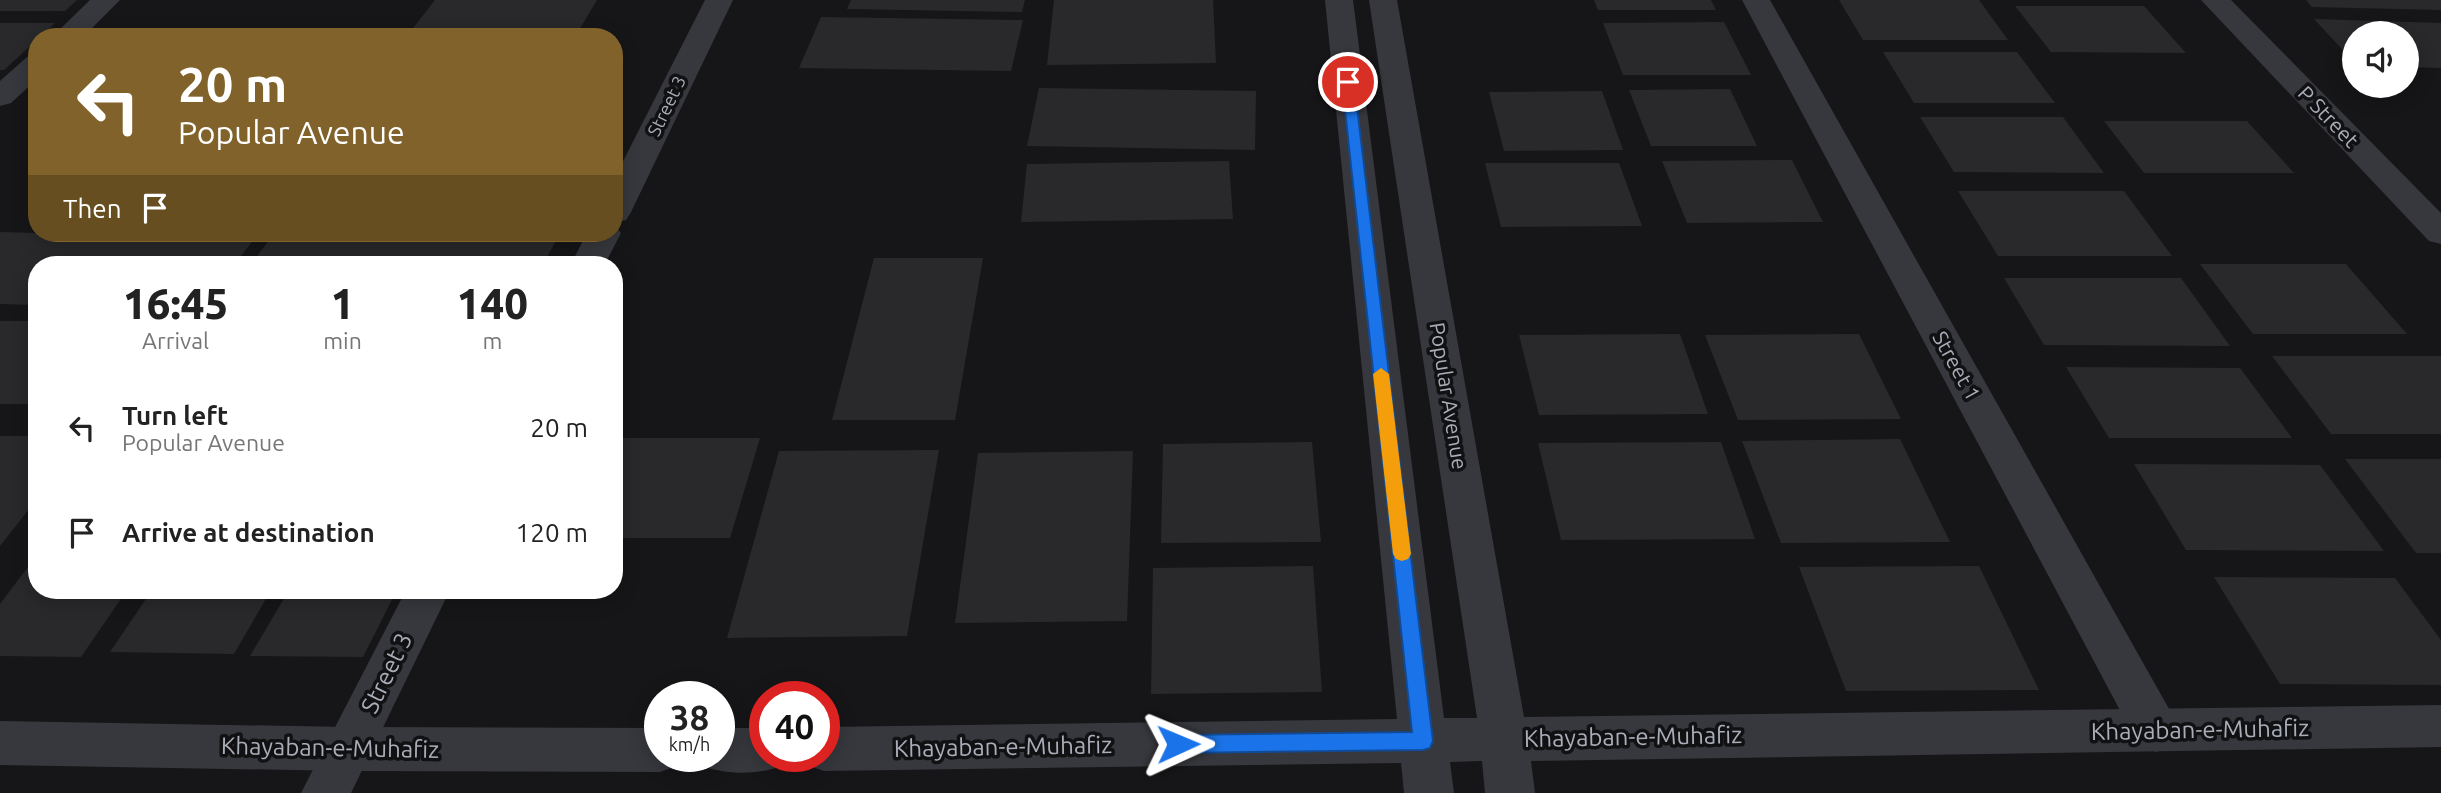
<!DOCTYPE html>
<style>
:root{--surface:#fff;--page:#f6f6f6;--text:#222;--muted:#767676}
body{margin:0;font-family:Ubuntu,sans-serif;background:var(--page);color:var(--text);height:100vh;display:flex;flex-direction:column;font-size:26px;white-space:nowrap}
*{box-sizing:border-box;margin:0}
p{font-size:23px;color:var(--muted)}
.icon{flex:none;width:38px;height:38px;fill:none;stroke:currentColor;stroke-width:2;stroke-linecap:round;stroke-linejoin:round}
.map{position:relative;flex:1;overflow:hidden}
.side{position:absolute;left:28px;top:256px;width:595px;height:343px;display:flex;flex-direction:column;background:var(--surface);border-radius:28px;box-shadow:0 4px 18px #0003}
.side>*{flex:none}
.top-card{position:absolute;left:28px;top:28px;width:595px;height:214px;border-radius:28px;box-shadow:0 4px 18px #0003;background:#80622a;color:#fff;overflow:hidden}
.buttons{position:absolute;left:2342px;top:21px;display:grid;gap:14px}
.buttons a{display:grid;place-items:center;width:77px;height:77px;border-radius:50%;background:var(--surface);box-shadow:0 4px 18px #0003;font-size:35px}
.speed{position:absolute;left:644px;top:681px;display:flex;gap:14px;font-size:35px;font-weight:700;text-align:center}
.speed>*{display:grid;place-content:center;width:91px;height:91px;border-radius:50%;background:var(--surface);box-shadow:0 4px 18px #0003;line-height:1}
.speed small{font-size:18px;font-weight:400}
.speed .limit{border:10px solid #d22;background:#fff;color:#111}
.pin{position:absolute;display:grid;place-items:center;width:60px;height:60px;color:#fff;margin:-30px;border:4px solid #fff;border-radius:50%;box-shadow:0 2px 7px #0007}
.me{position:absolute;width:77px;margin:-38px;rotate:89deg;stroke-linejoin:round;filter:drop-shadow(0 0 5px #0008)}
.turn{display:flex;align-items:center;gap:24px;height:147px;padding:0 35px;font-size:32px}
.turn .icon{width:91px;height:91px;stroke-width:2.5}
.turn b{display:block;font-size:49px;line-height:60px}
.then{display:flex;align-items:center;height:66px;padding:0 35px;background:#0003;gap:14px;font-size:26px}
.eta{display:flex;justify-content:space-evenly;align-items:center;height:119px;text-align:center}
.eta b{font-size:42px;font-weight:800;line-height:49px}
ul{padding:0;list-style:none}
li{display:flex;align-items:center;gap:21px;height:105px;padding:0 35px}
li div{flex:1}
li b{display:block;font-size:26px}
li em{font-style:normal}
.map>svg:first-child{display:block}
</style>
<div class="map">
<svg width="2441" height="793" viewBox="0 0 2441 793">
<rect width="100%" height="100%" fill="#161618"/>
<g fill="#29292c">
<path d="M0,0H77L65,11H0Z"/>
<path d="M435,0H597L575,37H406Z"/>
<path d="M851,0H1025L1022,12L847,9Z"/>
<path d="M1054,0H1213L1216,63L1047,65Z"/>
<path d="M1594,0H1711L1716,10H1598Z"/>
<path d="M1839,0H1979L2008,40H1863Z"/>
<path d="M2306,0H2441V10L2312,7Z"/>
<path d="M2015,6H2144L2186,53L2051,52Z"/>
<path d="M821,17L1023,20L1011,71L799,68Z"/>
<path d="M2314,19L2441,23V68L2406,67V33H2354V62Z"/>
<path d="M1724,22L1751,75H1623L1603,23Z"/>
<path d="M0,23H55L40,37H37V40L4,70H0Z"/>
<path d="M1883,52H2017L2055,103H1914Z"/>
<path d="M1039,88L1256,91L1255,150L1027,146Z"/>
<path d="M1730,89L1757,146H1651L1629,90Z"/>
<path d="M1602,91L1623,150L1504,151L1489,92Z"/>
<path d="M1920,117H2063L2104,173L1954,172Z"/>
<path d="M2104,121H2247L2294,173H2144Z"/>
<path d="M1792,160L1823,222L1687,223L1662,161Z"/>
<path d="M1229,161L1233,219L1021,222L1027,164Z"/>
<path d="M1485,163H1619L1642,226L1501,227Z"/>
<path d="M1958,191H2124L2172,256H1998Z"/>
<path d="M0,232L37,233L258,234L235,264H37V305L0,304Z"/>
<path d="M270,239L556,241L543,264H251Z"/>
<path d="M874,258H983L955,420H832Z"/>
<path d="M2200,264H2346L2407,334H2253Z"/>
<path d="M2004,278H2181L2230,346L2044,345Z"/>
<rect x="0" y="321" width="37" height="83"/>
<path d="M1680,334L1708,414L1539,415L1519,335Z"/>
<path d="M1859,334L1901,419L1738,420L1705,335Z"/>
<path d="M2272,356H2441V434H2331Z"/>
<path d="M2066,367L2240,368L2292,438H2109Z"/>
<path d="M0,436H37V499L0,546Z"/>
<path d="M619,438H760L730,538H614V451Z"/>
<path d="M1900,439L1950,542L1781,543L1742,441Z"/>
<path d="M1312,442L1321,542L1161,543L1163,444Z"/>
<path d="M1721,442L1755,539L1561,540L1538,443Z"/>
<path d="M939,450L907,636L727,638L779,451Z"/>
<path d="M1133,451L1127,621L955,623L978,453Z"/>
<path d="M2345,459H2441V553H2416Z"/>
<path d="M2134,464L2320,465L2384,551L2186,550Z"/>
<path d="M37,555V590H127L81,657L0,656V604Z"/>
<path d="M1313,566L1322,692L1151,694L1153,568Z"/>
<path d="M1979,566L2039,690L1846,691L1799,567Z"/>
<path d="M2214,577L2395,578L2441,640V685L2280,684Z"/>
<path d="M152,590H271L234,654L110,652Z"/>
<path d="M289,590H397L363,657L250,656Z"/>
</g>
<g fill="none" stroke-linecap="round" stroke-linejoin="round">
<g fill="#37383d" fill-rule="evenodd">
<path d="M90,0H120L83,37H52Z"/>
<path d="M705,0H733L631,212L626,220L614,223V179Z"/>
<path d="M1742,0H1770L2173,716L2180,731L2173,746L2156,752L2139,746Z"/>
<path d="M2201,0H2231L2441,213V244L2429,241Z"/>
<path d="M37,54V79L11,103L0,106V81L27,57Z"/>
<path d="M614,225L621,233L605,264H571L587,233H614Z"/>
<path d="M406,590H450L351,793H301Z"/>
</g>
<g fill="#37383d" fill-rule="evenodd">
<path d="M1325,0H1353L1444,718H1477L1369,0H1397L1524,717L2441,705V747L1531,761L1535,793H1485L1482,761L1450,762L1454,793H1404L1401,763L824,771L807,765L803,756H824V727L1397,719Z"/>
<path d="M0,721L349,727L660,728V756H681L677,766L660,772L349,771L0,765Z"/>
<path d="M719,728H765V756H786L782,766C757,775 727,775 702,766L698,756H719Z"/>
</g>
</g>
<path fill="#1a73e8" stroke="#114b97" stroke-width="2" d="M1348,79L1354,82L1433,741L1430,748L1423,750L1178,753L1171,751L1168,744L1171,738L1178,735L1412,732L1342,82Z"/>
<path fill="#f59e0b" d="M1381,368L1389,374L1411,554L1408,559L1402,561L1396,559L1393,554L1373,374Z"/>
<g text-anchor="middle" stroke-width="7" stroke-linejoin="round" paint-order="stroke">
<g font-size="18" fill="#a8adb8" stroke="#111113">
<text transform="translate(667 106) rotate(-64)" y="6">Street 3</text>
</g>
<g font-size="21" fill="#a8adb8" stroke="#111113">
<text transform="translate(2328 117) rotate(46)" y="7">P Street</text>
<text transform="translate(1956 366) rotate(61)" y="7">Street 1</text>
<text transform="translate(1448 396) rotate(81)" y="7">Popular Avenue</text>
</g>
<g font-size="24" fill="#a8adb8" stroke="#111113">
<text transform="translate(387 673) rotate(-64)" y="8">Street 3</text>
<text transform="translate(2200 730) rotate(-1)" y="8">Khayaban-e-Muhafiz</text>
<text transform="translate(1633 737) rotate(-1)" y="8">Khayaban-e-Muhafiz</text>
<text transform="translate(1003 747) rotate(-1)" y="8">Khayaban-e-Muhafiz</text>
<text transform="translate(330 748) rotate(1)" y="8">Khayaban-e-Muhafiz</text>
</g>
</g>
</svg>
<div class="buttons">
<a><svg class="icon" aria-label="sound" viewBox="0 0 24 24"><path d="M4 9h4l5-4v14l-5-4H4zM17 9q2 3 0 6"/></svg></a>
</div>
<div class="speed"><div>38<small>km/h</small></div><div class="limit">40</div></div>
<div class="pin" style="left:1348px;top:82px;background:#d93025"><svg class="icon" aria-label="arrive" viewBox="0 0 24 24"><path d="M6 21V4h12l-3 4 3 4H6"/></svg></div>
<svg class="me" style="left:1178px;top:744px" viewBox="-20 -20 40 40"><path d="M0-17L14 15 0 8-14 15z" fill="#1a73e8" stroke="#fff" stroke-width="4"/></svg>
<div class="top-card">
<div class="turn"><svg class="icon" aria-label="left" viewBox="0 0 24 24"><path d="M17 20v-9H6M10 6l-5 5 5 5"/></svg><div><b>20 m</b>Popular Avenue</div></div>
<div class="then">Then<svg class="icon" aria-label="arrive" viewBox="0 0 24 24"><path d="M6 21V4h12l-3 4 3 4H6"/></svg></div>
</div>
<section class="side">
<div class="eta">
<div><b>16:45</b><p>Arrival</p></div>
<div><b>1</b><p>min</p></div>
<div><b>140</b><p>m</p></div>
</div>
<ul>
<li><svg class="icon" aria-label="left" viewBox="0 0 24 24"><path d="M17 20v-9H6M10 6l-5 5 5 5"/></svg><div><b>Turn left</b><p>Popular Avenue</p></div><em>20 m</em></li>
<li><svg class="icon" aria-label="arrive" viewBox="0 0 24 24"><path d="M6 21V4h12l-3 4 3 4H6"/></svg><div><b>Arrive at destination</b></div><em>120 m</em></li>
</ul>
</section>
</div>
